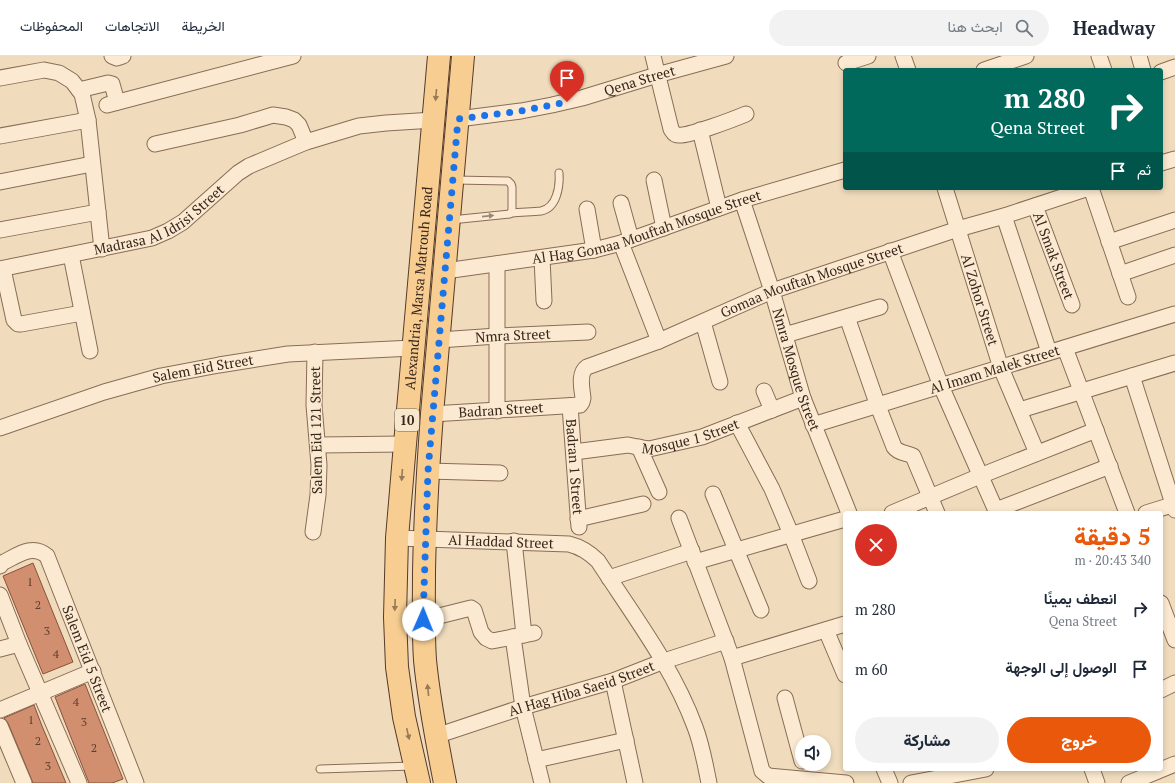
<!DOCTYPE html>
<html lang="ar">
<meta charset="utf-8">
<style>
:root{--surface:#fff;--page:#f2f2f3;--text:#1f2937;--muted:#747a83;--line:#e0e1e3;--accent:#ea580c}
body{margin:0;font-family:"PT Serif",Vazirmatn,serif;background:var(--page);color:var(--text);direction:rtl;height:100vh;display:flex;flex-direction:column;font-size:15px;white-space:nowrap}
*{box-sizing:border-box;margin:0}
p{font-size:13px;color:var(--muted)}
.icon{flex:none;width:22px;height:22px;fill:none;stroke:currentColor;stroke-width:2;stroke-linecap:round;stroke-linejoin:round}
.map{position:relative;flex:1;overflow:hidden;direction:ltr}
.details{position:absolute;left:843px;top:455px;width:320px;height:260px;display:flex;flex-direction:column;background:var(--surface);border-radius:4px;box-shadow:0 2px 6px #0003;direction:rtl}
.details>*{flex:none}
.top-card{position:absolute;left:843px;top:12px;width:320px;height:122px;border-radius:4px;box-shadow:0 2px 6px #0003;direction:rtl;background:#00695c;color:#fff;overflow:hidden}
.controls{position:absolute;left:795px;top:679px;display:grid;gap:8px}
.controls a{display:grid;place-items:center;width:36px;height:36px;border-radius:50%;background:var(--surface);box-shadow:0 2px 6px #0003;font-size:20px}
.pin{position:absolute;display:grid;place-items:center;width:34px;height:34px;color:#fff;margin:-41px -17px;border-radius:50% 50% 50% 0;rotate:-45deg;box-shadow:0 0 4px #0007}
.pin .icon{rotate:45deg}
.me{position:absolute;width:44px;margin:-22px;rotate:1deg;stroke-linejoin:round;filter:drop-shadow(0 0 3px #0008)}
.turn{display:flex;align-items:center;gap:14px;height:84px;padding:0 12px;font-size:18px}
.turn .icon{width:52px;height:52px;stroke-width:2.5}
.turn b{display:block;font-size:28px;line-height:34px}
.then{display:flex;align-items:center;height:38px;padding:0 12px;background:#0003;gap:8px;font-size:15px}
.round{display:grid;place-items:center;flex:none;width:42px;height:42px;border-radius:21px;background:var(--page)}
.summary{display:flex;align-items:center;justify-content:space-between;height:68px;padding:0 12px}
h1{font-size:24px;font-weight:800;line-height:30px;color:var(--accent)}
.button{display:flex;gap:8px;margin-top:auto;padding:8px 12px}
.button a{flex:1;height:46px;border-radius:24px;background:var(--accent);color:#fff;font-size:16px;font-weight:800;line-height:46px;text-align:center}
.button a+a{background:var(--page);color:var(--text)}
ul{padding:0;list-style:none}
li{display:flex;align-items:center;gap:12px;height:60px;padding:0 12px}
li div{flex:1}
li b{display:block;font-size:15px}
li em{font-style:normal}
header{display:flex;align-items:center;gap:24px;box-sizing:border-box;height:56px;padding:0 20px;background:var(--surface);border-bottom:1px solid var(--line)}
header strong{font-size:19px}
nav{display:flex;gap:22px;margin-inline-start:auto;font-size:14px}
.search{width:280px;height:36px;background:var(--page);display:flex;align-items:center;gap:10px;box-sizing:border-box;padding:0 14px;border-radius:22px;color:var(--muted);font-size:15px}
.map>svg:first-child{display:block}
</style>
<header>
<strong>Headway</strong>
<div class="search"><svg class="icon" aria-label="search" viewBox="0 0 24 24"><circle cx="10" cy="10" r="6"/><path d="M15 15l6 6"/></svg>ابحث هنا</div>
<nav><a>الخريطة</a><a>الاتجاهات</a><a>المحفوظات</a></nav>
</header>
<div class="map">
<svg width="1175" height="727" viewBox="0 0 1175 727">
<rect width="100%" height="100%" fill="#f0dcbd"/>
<g fill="#d18f70" stroke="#8a513a">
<path d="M33,507L73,606L43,618L3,520Z"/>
<path d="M85,628L123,723L112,727H89L55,641Z"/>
<path d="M34,649L42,670L66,727H33L8,667L4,662Z"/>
</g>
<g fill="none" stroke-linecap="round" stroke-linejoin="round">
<defs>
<g id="service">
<path d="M512,157C521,156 531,156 541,155C557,152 560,130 559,117"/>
<path d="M451,164L510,158L512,154V131L511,128L508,125L455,124"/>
<path d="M320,713L413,710"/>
</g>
<g id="minor">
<path d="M112,0L117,2L123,0"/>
<path d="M653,0L671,73C673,76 674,79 678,79C687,81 734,63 746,58"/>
<path d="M903,0L908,14"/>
<path d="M1099,0L1104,14"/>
<path d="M1139,0L1143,14"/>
<path d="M846,7L868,0"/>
<path d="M984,14L1026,0"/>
<path d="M1161,16L1175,11"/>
<path d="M0,22L44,14L59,17L72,25L82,38L88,64L102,193"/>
<path d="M79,34L108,27L112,28L117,46"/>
<path d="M107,49L293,0"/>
<path id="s1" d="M458,63L521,55L552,49L582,42L657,19L726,0"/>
<path d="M700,74L719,152"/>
<path d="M0,80L88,64"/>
<path d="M155,88L240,69L273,59L286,61L294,64L299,69L306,86"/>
<path d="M1161,107L1175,103"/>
<path d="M654,124L664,172"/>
<path d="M0,126L92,108"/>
<path id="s2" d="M945,132L1001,312L1037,397"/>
<path d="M1091,132L1128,241"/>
<path id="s3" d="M742,144L772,235L803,342L849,457"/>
<path d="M621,147L631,183"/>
<path id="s4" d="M1035,150L1072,249"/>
<path d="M587,153L594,194"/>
<path d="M1004,160L1049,296"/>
<path d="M0,174L98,156"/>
<path d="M1109,186L1175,164"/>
<path d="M621,187L659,285"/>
<path d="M890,195L941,330L997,457"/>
<path d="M71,199L90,295"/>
<path d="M542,202L544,245"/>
<path d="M497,208V355"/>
<path id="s5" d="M0,213L152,182L168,175L183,166L238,117L249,110L306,86L359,70L386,67L434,64"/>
<path d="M3,213L14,264L18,268H21L82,257"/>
<path id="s6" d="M445,215L594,194L621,187L742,144L845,114"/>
<path d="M1120,218L1175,199"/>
<path d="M847,261L878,350L894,391C899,398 906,396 913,400L937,457"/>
<path d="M703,266L720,326"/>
<path d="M785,279L880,251"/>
<path id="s7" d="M439,284L497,280L588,276"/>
<path d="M1065,292L1127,457"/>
<path d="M1132,320L1175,454"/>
<path d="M764,335L772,354"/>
<path id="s8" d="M570,350L579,471"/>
<path d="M1020,354L1175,307"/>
<path id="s9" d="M432,358L580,349L582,346L583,342C582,333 578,317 587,311L659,285L772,235L958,173L1004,160L1089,132"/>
<path d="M737,367L772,433L791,478L809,525"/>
<path id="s10" d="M813,369L1175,258"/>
<path id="s11" d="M0,372L104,336L161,320L219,309L288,298L413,292"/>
<path d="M318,389L405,388"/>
<path d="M639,391L659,436"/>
<path id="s12" d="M574,396L628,389L642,392L649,393L702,381L803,342"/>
<path d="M428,415L500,417"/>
<path d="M713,438L761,554"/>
<path d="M996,454L1110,410"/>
<path d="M892,457L980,420L1096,374"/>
<path d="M1146,457L1175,448"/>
<path d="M679,462L732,602L762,715L768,720L846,727"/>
<path d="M578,463L643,448"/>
<path d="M313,476L318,439L319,409L314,349L315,296"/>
<path id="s13" d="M397,482L569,488C581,491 589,496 598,505C633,559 673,611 695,671C702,689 705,708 709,727"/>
<path d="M514,485L524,579"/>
<path d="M695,506L845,463"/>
<path id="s14" d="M0,510L2,507C17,500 32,487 47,500L136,727"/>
<path d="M609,522L692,495"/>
<path d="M0,539L19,588L79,727"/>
<path d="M1161,547L1175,584"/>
<path d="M423,564L471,552L474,554L481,576L486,582L492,585L534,577"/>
<path d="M826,574L845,619"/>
<path d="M513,581L523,651L542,727"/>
<path d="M0,593L19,588"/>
<path d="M732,602L845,568"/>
<path d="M613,625L635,727"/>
<path d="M1161,634L1175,627"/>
<path d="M785,642L802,705"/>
<path d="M0,654L93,615"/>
<path d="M0,670L24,727"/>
<path id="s15" d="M436,680L523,651L613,625L664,605L726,585"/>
<path d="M536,704L626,684"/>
<path d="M884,713L890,727"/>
<path d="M1092,713L1097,727"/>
<path d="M911,727L986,713"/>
<path d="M1129,727L1175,708"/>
</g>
<g id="primary">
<path id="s16" d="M419,727L404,661L397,611L395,561L397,482L405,388L439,0"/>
<path d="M445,727C437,686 429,646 425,604C423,575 424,545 424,516C425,463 428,411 432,358L463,0"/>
</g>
</defs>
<use href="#service" stroke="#896c55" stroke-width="9"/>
<use href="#minor" stroke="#896c55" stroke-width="17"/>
<use href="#primary" stroke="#563a2a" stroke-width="24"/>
<use href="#service" stroke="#fbead1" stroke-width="7"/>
<use href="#minor" stroke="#fbead1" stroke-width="15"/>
<use href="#primary" stroke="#f7cd91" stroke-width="22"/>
</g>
<defs><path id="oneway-solid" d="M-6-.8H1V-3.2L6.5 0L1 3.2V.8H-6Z"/></defs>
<g fill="#987a56">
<use href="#oneway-solid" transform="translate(436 39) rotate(95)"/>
<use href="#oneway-solid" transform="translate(402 419) rotate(94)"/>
<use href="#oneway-solid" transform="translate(395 549) rotate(92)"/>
<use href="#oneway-solid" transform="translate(428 634) rotate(-96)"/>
<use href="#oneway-solid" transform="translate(408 678) rotate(77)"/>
</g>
<use fill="#9a8876" href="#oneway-solid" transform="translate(488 160) rotate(-6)"/>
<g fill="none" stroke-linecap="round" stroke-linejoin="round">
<path stroke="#1a73e8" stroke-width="7" stroke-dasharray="0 12.6" d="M423,564L428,415L458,63L521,55L567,46"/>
</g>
<g text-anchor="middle" stroke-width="3" stroke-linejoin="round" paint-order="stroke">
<g font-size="12" fill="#5e4030">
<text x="30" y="530">1</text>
<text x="38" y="553">2</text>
<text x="47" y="579">3</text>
<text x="56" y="602">4</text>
<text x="76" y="650">4</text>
<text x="31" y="668">1</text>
<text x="84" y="670">3</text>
<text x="38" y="689">2</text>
<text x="94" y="696">2</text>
<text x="48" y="714">3</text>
</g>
<rect fill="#f7e7cd" stroke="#716050" stroke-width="1" x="395" y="353" width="24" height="22" rx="3"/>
<g font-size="13" font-weight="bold" fill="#38261b">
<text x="407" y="369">10</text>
</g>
<g font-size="14" fill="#38261b" stroke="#f7e7cd">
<text dy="5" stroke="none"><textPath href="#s1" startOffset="186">Qena Street</textPath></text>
<text dy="5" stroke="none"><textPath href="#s5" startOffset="169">Madrasa Al Idrisi Street</textPath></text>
<text dy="5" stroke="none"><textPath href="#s6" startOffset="207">Al Hag Gomaa Mouftah Mosque Street</textPath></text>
<text dy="5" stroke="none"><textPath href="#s4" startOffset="53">Al Smak Street</textPath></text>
<text dy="5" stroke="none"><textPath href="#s9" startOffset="430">Gomaa Mouftah Mosque Street</textPath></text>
<text dy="5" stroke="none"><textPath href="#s16" startOffset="498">Alexandria, Marsa Matrouh Road</textPath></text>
<text dy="5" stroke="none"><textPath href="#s2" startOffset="117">Al Zohor Street</textPath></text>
<text dy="5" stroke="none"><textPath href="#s7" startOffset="74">Nmra Street</textPath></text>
<text dy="5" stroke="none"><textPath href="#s11" startOffset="212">Salem Eid Street</textPath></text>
<text dy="5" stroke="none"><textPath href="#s3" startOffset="178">Nmra Mosque Street</textPath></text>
<text dy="5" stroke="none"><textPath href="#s10" startOffset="190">Al Imam Malek Street</textPath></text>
<text dy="5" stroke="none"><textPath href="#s9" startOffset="69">Badran Street</textPath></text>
<text transform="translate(316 374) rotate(-91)" y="5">Salem Eid 121 Street</text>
<text dy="5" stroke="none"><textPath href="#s12" startOffset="119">Mosque 1 Street</textPath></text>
<text dy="5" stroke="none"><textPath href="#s8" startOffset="61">Badran 1 Street</textPath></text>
<text dy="5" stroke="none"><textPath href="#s13" startOffset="104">Al Haddad Street</textPath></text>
<text dy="5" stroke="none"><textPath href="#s14" startOffset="163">Salem Eid 5 Street</textPath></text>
<text dy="5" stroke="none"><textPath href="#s15" startOffset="153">Al Hag Hiba Saeid Street</textPath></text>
</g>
</g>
</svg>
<div class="controls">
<a><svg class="icon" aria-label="sound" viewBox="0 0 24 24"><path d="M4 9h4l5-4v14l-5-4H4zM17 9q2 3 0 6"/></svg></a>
</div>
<div class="pin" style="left:567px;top:46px;background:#d93025"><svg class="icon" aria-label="arrive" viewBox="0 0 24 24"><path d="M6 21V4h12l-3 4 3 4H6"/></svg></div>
<svg class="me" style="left:423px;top:564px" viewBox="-20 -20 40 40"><circle r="19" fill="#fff"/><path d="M0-13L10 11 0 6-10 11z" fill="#1a73e8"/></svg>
<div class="top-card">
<div class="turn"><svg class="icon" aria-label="right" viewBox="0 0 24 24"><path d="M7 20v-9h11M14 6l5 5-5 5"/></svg><div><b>280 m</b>Qena Street</div></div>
<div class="then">ثم<svg class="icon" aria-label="arrive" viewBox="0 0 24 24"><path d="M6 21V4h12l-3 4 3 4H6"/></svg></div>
</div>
<section class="details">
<div class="summary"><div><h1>5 دقيقة</h1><p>340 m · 20:43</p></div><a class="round" style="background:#d93025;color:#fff"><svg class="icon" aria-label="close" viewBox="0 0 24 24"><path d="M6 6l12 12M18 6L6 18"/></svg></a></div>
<ul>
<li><svg class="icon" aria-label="right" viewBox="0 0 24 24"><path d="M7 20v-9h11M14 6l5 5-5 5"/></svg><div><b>انعطف يمينًا</b><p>Qena Street</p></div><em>280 m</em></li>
<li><svg class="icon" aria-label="arrive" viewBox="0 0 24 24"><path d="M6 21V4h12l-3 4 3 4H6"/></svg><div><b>الوصول إلى الوجهة</b></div><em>60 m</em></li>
</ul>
<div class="button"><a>خروج</a><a>مشاركة</a></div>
</section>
</div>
